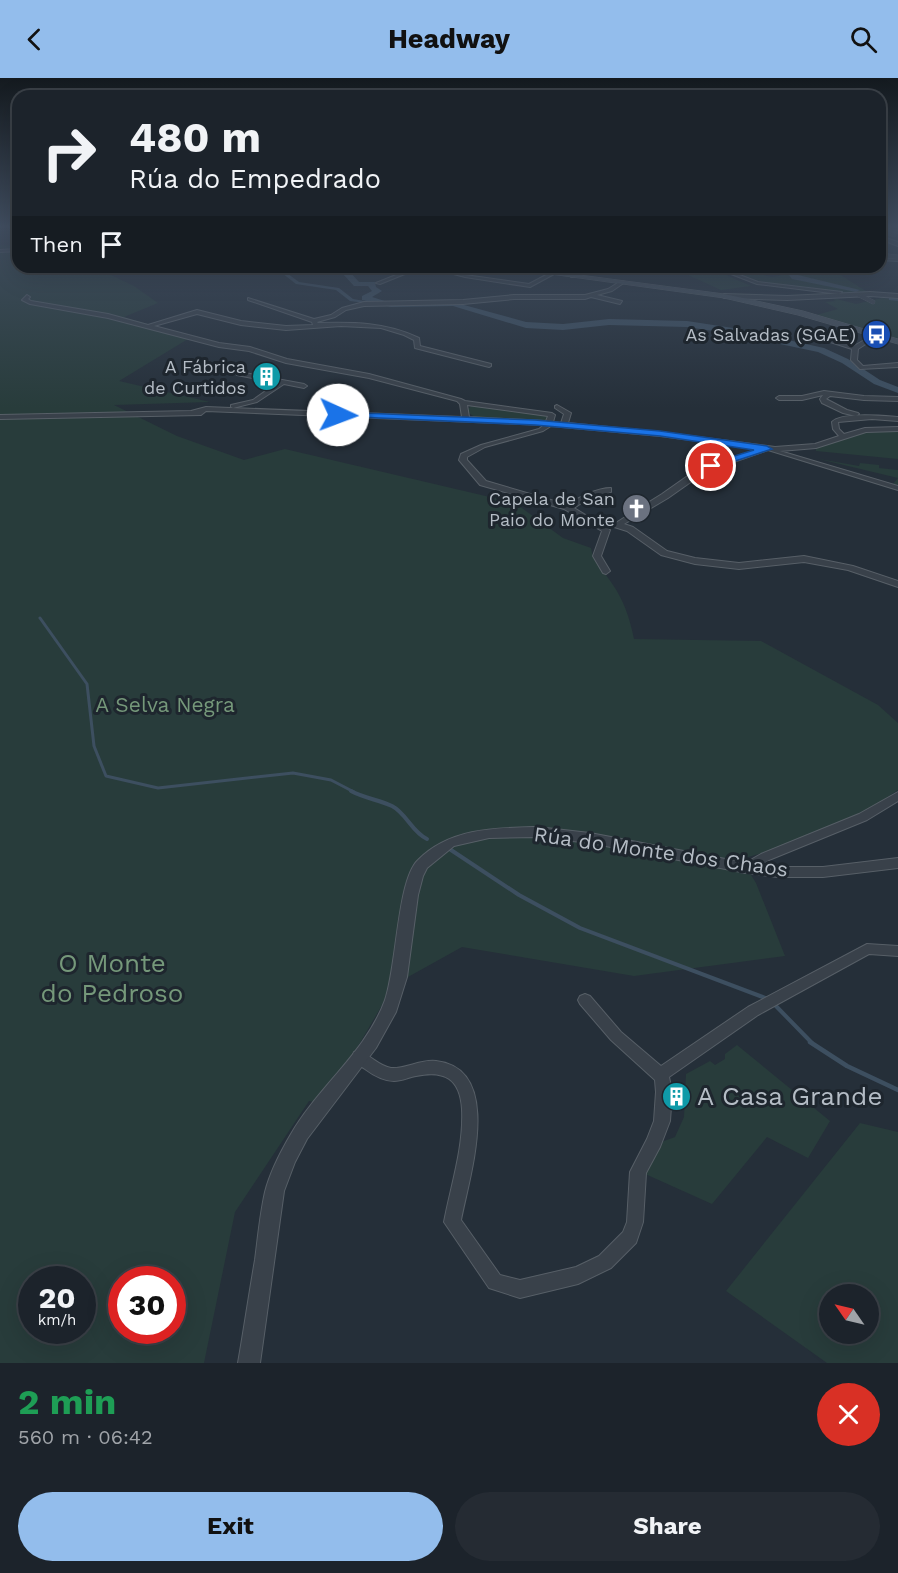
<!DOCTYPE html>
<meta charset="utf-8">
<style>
:root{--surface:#1c232b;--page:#252b33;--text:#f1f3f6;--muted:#a0a4a9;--line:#3a4047;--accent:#93bdec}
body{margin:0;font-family:"Work Sans",sans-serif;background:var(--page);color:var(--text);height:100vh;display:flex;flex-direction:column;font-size:22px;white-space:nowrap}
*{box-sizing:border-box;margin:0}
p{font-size:20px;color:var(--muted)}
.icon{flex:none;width:33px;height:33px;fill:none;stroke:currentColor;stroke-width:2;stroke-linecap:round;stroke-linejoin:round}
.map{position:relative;height:1285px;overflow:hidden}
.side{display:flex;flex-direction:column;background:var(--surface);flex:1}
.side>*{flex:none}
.hud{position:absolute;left:12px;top:12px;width:874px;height:183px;border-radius:18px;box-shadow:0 6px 24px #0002,0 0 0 2px var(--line);background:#1c232b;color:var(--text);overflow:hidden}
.needle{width:39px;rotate:304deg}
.controls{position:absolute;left:819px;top:1206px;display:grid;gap:12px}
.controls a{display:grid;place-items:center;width:60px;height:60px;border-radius:50%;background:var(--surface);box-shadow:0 6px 24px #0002,0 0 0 2px var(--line);font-size:30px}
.speed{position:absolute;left:18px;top:1188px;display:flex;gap:12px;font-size:30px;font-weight:700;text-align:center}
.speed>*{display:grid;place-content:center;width:78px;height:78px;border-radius:50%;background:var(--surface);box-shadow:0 6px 24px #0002,0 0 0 2px var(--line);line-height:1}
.speed small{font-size:15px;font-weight:400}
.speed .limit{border:9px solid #d22;background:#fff;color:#111}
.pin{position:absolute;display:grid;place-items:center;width:51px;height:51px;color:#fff;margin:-26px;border:3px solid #fff;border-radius:50%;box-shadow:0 2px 6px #0007}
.me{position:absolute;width:66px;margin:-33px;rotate:92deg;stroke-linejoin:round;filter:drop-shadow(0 0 4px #0008)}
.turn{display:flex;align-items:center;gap:21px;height:126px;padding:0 18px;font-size:27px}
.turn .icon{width:78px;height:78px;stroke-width:2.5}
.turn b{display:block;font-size:42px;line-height:51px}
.then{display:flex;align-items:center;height:57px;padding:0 18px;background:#0003;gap:12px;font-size:22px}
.round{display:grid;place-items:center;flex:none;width:63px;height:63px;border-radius:32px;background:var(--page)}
.headline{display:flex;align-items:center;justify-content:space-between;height:102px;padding:0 18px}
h1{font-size:36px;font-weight:700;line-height:45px;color:#1e9e55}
.action{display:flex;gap:12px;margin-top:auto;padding:12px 18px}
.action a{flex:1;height:69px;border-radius:36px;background:var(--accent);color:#111;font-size:24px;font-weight:700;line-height:69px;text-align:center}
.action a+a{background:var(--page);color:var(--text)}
header{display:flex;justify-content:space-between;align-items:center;height:78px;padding:0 18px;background:var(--accent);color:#111;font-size:27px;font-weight:700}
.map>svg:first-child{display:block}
</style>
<header><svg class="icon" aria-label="back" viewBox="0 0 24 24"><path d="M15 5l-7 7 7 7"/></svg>Headway<svg class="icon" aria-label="search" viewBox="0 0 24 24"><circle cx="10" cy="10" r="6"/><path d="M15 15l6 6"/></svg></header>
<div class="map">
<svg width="898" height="1285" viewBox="0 0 898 1285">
<rect width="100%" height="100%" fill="#252f39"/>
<g fill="#283c3b" fill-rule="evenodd">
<path d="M0,167L18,168V189H94L134,208L158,225L124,239L148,246L160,254L188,261L119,303L210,324L114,327L177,358L244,382L285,371L515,425L563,460L591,470C593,485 605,494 613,507C624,523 630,541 634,561L761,563L878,627L898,645V712C851,745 796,766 741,781L756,805L785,878L634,898L462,869L408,899L403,815V830L392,900L385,922L357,970L314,1024L309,1023L235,1134L204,1285H0ZM32,1202H82V1252H32ZM122,1202H172V1252H122Z"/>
<path d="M781,189L831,191L869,215L853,216L765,205L735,194L745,195V192L740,190C762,191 763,206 790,194Z"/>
<path d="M717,193L751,208L721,212L688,197Z"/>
<path d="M882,220L898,222V262L816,237L838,231L825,224L836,223L833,222L837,221L856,226Z"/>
<path d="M472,327L549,337L544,343L476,340L466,333Z"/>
<path d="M898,353V381L816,373V370L863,355Z"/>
<path d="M819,381L859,388L860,385L879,387V390L898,392V407L893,406L898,400Z"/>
<path d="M737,967L830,1043L808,1080L767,1059L712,1126L643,1095L656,1066L675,1059L684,1039L686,996L710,983L715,987L725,981V976Z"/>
<path d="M860,1045L898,1054V1285H827L726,1213ZM830,1216H868V1256H830Z"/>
</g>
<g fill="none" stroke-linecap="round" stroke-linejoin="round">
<path stroke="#3d4f60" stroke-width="3" d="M40,540L87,606L94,668L106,698L158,710L293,695L331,702L354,714"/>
<g stroke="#3d4f60" stroke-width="4">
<path d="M351,713C364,720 379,722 392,728C406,735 412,754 427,761"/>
<path d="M451,772L519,817L580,850L768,921"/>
<path d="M773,925L812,965"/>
</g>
<path stroke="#3d4f60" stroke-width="4.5" d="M810,964L847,988L898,1012"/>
<path fill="#3d4f60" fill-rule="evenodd" d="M264,189H270L284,193L299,204L339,210L353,221L376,225L374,226L350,223L336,212L296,206L282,195Z"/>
<g fill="#3d4f60" fill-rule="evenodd">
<path d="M302,189L348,192L359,204H375L376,209L382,213L372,219L391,225L453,224L526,244L563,246L609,241L687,243L733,250L824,270L848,281L880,302L898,309V315L874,306L842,285L818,274L733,256L687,249L609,247L563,252L526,250L453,228L391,229L362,222V218L372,213L368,208H354L343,196Z"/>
<path d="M770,189C779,189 792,190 798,197L860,212L856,214L792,201L789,197L775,194Z"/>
<path d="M889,218L898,219V223L889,222Z"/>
</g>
<defs>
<g id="pedestrian">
<path d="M880,152L894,157"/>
<path d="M880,177L898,179"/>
<path d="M859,217L873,224"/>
</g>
<g id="minor">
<path d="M885,150L898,153V155L885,151Z"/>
<path d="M18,171V173L0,174V172Z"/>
<path d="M880,180L898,181V183L880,182Z"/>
<path d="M416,189H422L380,206L376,205Z"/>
<path d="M427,189H435L465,197L529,206L550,195L554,196L530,209L465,199Z"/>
<path d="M713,189H719L758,204L842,214L839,216L757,206Z"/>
<path d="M796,189H835L833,190H798Z"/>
<path d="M621,203L625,204L612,213L597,217L622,223L620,226L591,219L585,221H514L463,226L364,228L346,232L335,239L317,244L318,245C353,244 387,244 419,260L420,268L491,286V288L489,289L415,270L414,262L404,257L381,250L341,248L286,252L241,247L197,236L154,248L219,265L250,269L287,281L369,296L461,321L465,323L552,335L555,337L553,344L561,345L564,336L555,330V328L557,327L571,335L568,345L660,354L775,369L815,366L839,358L833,351L832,344C841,334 884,338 898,339V343L872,341L838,344L839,351L844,356L865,350L898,349V353L866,354L816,370L780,373L898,408V412L768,372L705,394L668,420L624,446L633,449L667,473L695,480L739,485L804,478L853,488L898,503V509L848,492L804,484L739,491L695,486L661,477L627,453L611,448L662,416L699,390L760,371L660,358L551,348L543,353L485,369L467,379V382L486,403L568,427C579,419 597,410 611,410V414L583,424L574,430L610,452L601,478L610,493L606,496L603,495L593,478L602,453L564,431L480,407L459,382L461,376L481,367L539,351L544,347L206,333L201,337L0,341V337L191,333L206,329L462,339L460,326L457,323L369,300L286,285L249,273L219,269L108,240L30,226L22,222L27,217L30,219L28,221L31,223L108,236L148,247L197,232L241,243L286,248L313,247L312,244L248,222V220L314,241L331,237L342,230L364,224L463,222L514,217H585L608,211ZM467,327L548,338L546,343L469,339Z"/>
<path d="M870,214L898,216V220L870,218L787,222L724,220L721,218L724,216L787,218Z"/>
<path d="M873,257L878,258L858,271L857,282L863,288L898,285V289L860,291L851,282L852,271L824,262L827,260L854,268Z"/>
<path d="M239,294L304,306L307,308L304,310L284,306L257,324L233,330L231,329V327L253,322L277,305L237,297L236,296Z"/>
<path d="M824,313L864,318L898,319V323L864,322L830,318L826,321L847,332L858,335L859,336L856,338L843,335L822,325L820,321L823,317L802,322H779L776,320L779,318H802Z"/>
<path d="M898,714V723L867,742L769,782L748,794L744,795L740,794L738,791L740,788L761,776L859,736Z"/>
<path d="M867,866L898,868V878L869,876L758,937L669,999L672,1014L670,1043L660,1069L646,1095L643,1144L636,1165L611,1190L578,1206L520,1220L489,1210L444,1144C451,1107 464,1069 462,1031C460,1001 445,992 416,998C409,999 402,1003 394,1003C384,1003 373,997 365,991C359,987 354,985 352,979L354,974L359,973C370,977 379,988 391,990C406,991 421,981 436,983C505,991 469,1099 461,1142L500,1197L520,1202L576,1189L599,1178L623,1154L627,1144L630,1094L647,1061L654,1043L656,1014L655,1002L611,962L580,926L578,922L580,918L585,916L590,918L621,954L661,988L748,929Z"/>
</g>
<g id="tertiary">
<path d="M880,158L898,164V168L880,161Z"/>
<path d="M577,189H583L575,199H571Z"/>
<path d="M537,749L590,755L741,784L777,789H823L898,780V790L823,799H777L741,794L590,765L537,759L489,760L454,768L427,790L423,798L418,817L407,899L396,934L376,970L307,1061L295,1084L284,1113L260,1285H238C244,1251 249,1216 255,1182C258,1159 260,1136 265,1114C270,1094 281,1073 291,1056C318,1009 366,974 385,922C397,888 397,802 418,782C450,750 495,750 537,749Z"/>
</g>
<path id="secondary" d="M500,189H519L724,216L803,233L898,261V266L798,237L724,220Z"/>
</defs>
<use href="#pedestrian" stroke="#575f67" stroke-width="4.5"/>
<use href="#minor" stroke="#575f67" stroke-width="2"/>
<use href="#tertiary" stroke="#575f67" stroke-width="2"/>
<use href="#secondary" stroke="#575f67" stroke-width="1"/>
<use href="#pedestrian" stroke="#39414a" stroke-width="4"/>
<use href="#minor" fill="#39414a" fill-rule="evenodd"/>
<use href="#tertiary" fill="#39414a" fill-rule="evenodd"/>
<use href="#secondary" fill="#47515c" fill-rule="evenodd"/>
</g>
<linearGradient id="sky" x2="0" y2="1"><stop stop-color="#141a1f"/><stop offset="0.45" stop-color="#404d5f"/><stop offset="1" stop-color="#404d5f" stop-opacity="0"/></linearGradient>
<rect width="898" height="330" fill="url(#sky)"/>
<path fill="#1a73e8" stroke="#114b97" stroke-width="1.5" d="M338,334L535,342L660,353L767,368L772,371L711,391L708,390V386L754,372L660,358L535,347L335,338L333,337Z"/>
<defs>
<symbol id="bus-disc" viewBox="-11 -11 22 22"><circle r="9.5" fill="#1a4fb4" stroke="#1e262e"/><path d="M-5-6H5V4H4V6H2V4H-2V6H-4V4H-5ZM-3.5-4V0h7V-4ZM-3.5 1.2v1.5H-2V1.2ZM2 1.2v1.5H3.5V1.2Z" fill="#fff"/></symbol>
<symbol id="building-disc" viewBox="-11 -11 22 22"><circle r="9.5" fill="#0f9aa8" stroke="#1e262e"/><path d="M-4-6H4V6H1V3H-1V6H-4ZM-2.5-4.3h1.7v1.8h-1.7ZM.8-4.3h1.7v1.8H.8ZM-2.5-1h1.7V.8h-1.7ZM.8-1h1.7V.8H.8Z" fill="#fff"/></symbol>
<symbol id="church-disc" viewBox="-11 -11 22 22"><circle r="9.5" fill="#6b7280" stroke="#1e262e"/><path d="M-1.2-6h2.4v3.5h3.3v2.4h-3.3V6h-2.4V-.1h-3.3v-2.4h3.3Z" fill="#fff"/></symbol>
</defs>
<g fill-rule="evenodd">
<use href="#bus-disc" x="860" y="240" width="33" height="33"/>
<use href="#building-disc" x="250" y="282" width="33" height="33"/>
<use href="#church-disc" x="620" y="414" width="33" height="33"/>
<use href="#building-disc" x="660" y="1002" width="33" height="33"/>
</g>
<g text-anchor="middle" stroke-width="6" stroke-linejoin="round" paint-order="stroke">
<g font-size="18" fill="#b4bcc5" stroke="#1e262e" text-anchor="end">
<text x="856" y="263">As Salvadas (SGAE)</text>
<text x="246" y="295">A Fábrica<tspan x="246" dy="21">de Curtidos</tspan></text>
<text x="615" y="427">Capela de San<tspan x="615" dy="21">Paio do Monte</tspan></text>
</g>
<g font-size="21" fill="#75987a" stroke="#1e262e">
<text x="165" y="634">A Selva Negra</text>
</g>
<g font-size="21" fill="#b4bcc5" stroke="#1e262e">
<text transform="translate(661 774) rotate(8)" y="7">Rúa do Monte dos Chaos</text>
</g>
<g font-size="26" fill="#75987a" stroke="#1e262e">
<text x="112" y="894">O Monte<tspan x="112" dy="30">do Pedroso</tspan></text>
</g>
<g font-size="26" fill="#b4bcc5" stroke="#1e262e" text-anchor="start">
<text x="697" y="1027">A Casa Grande</text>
</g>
</g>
</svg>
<div class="controls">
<a><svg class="needle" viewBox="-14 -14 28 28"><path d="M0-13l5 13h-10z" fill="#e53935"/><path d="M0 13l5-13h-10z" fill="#a0a4a9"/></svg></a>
</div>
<div class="speed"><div>20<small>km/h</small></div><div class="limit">30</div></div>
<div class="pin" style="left:711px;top:388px;background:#d93025"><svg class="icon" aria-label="arrive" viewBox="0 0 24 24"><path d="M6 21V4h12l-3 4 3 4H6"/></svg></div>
<svg class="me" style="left:338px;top:337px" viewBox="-20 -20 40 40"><circle r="19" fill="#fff"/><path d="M0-13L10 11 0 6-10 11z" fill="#1a73e8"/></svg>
<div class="hud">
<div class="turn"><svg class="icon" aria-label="right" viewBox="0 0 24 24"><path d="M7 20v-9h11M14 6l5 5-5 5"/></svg><div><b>480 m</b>Rúa do Empedrado</div></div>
<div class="then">Then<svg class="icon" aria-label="arrive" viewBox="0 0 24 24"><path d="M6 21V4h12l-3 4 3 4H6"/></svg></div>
</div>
</div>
<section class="side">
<div class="headline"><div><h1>2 min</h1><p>560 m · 06:42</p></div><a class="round" style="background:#d93025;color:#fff"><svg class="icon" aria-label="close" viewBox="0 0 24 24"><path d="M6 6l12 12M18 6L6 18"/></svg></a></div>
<div class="action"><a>Exit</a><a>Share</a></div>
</section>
